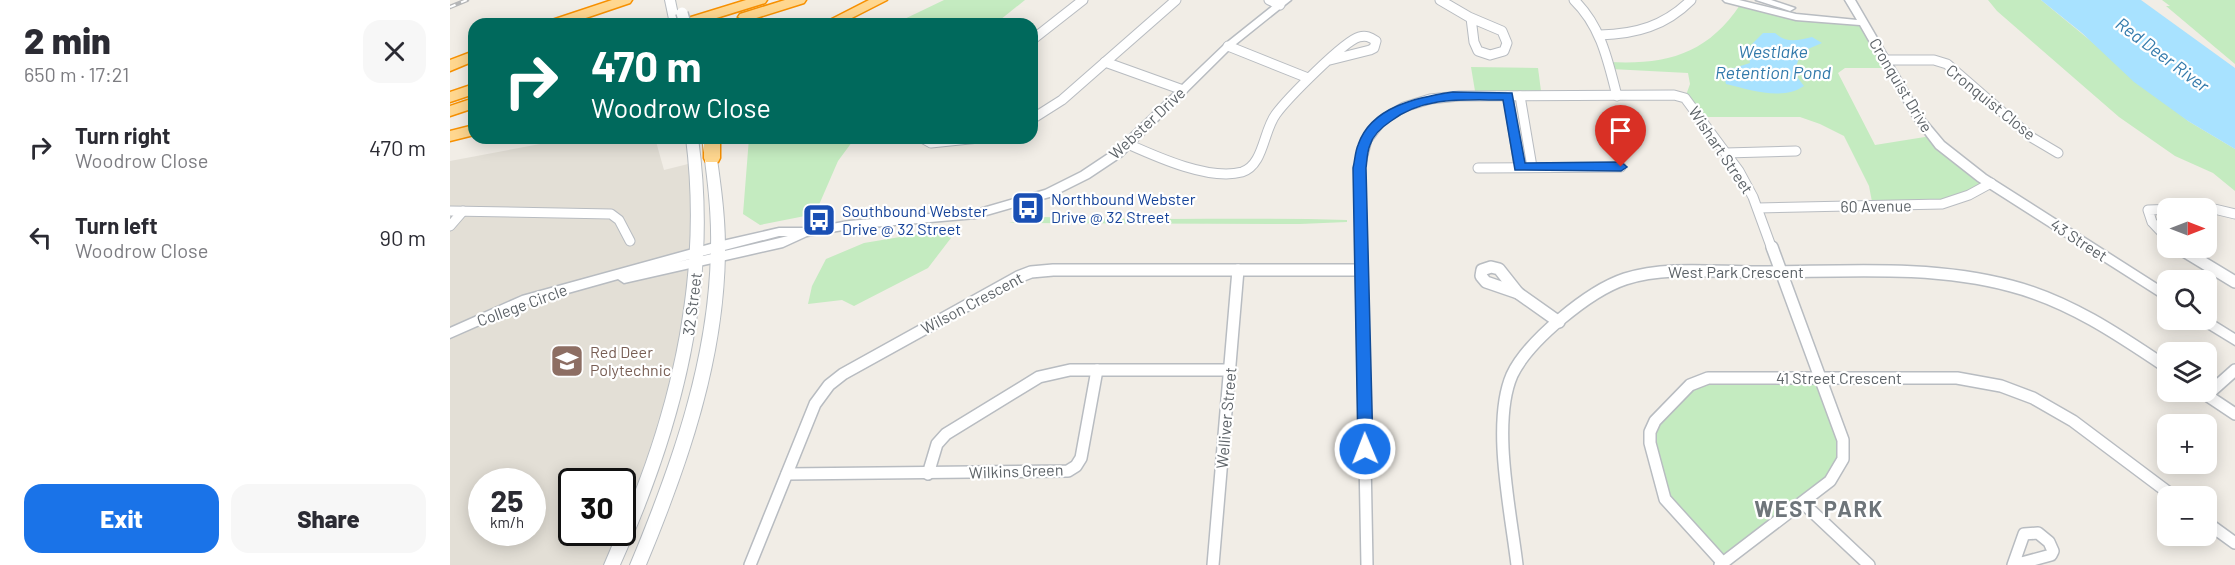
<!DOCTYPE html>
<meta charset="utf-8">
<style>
:root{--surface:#fff;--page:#f7f7f7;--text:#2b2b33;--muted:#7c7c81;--accent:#1a73e8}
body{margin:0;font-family:Barlow,sans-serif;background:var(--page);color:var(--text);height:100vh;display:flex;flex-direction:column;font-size:22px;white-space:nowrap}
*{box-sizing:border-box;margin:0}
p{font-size:20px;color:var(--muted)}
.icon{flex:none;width:33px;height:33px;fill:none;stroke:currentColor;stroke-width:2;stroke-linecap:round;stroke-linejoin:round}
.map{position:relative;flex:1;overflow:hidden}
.details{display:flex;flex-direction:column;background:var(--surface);width:450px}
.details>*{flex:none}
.banner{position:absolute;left:18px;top:18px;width:570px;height:126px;border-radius:18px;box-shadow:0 3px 15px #0003;background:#00695c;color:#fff;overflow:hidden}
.needle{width:39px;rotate:90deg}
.buttons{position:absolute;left:1707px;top:198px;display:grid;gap:12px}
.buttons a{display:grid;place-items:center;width:60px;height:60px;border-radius:12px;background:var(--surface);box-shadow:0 3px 15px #0003;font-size:30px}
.speed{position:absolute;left:18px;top:468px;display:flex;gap:12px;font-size:30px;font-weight:700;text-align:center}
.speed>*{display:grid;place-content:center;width:78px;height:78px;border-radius:50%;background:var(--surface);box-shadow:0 3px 15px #0003;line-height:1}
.speed small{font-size:15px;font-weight:400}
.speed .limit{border:3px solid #111;border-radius:9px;background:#fff;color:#111}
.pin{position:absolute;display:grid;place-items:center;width:51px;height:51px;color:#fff;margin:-62px -26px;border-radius:50% 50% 50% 0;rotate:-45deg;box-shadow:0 0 6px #0007}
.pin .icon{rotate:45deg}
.me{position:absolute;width:66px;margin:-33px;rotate:359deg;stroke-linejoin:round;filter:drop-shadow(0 0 4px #0008)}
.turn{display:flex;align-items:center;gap:21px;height:126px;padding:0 24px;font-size:27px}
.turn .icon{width:78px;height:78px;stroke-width:2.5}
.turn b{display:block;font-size:42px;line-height:51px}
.round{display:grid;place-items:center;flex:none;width:63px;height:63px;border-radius:18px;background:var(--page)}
.summary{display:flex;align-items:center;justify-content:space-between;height:102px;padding:0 24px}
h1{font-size:36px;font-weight:800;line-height:45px}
.primary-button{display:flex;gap:12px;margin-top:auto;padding:12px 24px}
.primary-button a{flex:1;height:69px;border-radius:18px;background:var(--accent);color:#fff;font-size:24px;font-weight:800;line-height:69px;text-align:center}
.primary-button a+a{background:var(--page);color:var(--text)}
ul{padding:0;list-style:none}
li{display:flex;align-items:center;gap:18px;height:90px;padding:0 24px}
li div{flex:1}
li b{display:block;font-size:22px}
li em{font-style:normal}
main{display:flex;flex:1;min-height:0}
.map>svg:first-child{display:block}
</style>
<main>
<section class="details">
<div class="summary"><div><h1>2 min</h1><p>650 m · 17:21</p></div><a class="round"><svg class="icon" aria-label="close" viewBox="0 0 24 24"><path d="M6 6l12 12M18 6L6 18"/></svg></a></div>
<ul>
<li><svg class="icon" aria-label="right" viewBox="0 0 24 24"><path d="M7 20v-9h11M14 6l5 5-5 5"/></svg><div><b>Turn right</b><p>Woodrow Close</p></div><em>470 m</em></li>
<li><svg class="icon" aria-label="left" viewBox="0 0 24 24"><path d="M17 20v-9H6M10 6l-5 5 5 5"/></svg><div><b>Turn left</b><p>Woodrow Close</p></div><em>90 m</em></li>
</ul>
<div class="primary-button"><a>Exit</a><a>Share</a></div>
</section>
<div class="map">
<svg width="1785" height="565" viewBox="0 0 1785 565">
<rect width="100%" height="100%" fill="#f1ede6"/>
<path fill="#e3dfd6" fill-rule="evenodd" d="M122,138H205L214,170L246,162L247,246L243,301L238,338L218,427L188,507L162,565H0V161ZM32,482H82V532H32ZM122,482H172V532H122Z"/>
<g fill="#c4ebc0">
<path d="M494,0H575L545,24H444Z"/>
<path d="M1538,0H1591L1738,121L1785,149V191L1763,173L1725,156L1669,117L1547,11Z"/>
<path d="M1712,0H1785V64L1716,6H1720Z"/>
<path d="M1290,5C1330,19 1372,24 1414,23L1440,68H1395L1388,73L1425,145L1481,136L1541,183L1492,204L1423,207L1419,186L1394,136L1370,124L1350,117H1250L1235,98L1240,84L1238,73L1161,69L1159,62C1217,65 1257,54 1290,5Z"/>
<path d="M1021,67L1088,68L1091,91H1025Z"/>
<path d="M299,138H405L388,161L365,214L310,225L293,214Z"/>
<path d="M594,217C695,221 796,217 897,220V222L850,224L559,223Z"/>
<path d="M498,229L504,234L478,268L404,306L392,300L358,304L362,286L376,259L414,243Z"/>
<path d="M1372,378L1391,429L1389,468L1273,563L1213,494L1200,443L1205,421L1245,382Z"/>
</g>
<g fill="#a8e2ff">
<path d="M1591,0H1691L1785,68V149L1738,121L1684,82L1632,33Z"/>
<path d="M1313,33H1325C1337,44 1348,40 1362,37L1372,43L1351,52L1344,73L1354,86C1332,101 1301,90 1276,84L1274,76L1281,69L1300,63L1298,48Z"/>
</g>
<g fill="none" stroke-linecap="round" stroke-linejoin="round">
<defs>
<g id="minor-far1">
<path d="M819,0L830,5"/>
<path d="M990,0L1019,17L1052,31L1057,43L1054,51L1040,55L1028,51L1024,42L1021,18"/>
<path d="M1124,0C1151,26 1158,61 1167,96"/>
<path d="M1150,35C1186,34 1215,26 1241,0"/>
<path d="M582,40L633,0"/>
<path d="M778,46L858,78"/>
<path d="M1435,60H1484L1497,64L1581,137L1608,153"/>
<path d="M655,62L733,90"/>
<path d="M1058,96L1069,167"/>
<path d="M1070,96L1082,167"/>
<path d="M582,119L612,100L726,0"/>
<path d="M472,138L481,143L529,138"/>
<path d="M678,144C707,157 760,181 792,172C814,165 813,131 826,114C837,99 894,41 909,37C916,35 920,37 926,41L924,48L920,50L880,60"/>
<path d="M1276,153L1346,151"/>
<path d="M1028,168L1171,167"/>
<path d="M1308,208L1492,204L1519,195L1541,183"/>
<path d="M0,211L161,214L169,220L180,241"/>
<path d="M0,226L13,211"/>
<path d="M1718,239L1702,222L1698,210L1760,208L1785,214"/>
<path d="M911,249L910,168L917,140L932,120L954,107L980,99L1009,96L1224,95L1235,98L1289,171L1303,197L1322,249"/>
</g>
<g id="minor">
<path d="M911,247L917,565"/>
<path d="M1729,248L1785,282"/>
<path d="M1041,267L1049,269L1068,293L1036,282L1031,276L1032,270Z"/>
<path d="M1068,293L1109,322"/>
<path d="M1752,392L1785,414"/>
<path d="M1757,395L1785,370"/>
<path d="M337,474L618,471L626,466L631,458L647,370"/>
<path d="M478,474L487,444L496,434L589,377L620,370H779"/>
<path d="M1353,503L1419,565"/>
<path d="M1756,522L1785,543"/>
<path d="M1273,563L1215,499L1200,443V432L1205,421L1240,385L1258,378H1507L1551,386L1583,398L1623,421L1723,496"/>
<path d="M300,565L365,404L379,385L393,374L568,277L581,272L603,270H912"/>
<path d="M763,565L788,270"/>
<path d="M1067,565C1061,513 1041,423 1062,375C1078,341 1139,291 1175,279C1216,266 1264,272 1307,272C1391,272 1479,264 1561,286C1619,301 1669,335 1718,368"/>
<path d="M1270,565L1380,481L1393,459V440L1322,247"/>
<path d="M1563,565L1574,534L1588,533L1599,542L1603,551L1601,555L1564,565"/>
</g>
<g id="tertiary">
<path d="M830,0H841L781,48L672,156L639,178L603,196L526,218L399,229L357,236L333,247L174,283L168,279L75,305L0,338V328L72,296L268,242L329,228H359L399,221L526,210L595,190L631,172L664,150L775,44ZM329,236H338L228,262Z"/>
<path d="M1273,0H1289L1346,14L1407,20L1395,0H1405L1473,117L1494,142L1536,175L1718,291V302L1528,181L1486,148L1464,119L1410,25L1346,20L1275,2Z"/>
<path d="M1306,0H1321L1345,8L1340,11Z"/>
<path d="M1756,316L1785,334V345L1749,323L1747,320H1756Z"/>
</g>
<g id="secondary">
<path d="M215,0H225L230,24H220Z"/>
<path d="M236,138H248C269,287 231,430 170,565H154L168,532H172V524C224,403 253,270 236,138Z"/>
<path d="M252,138H264C269,174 275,210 275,247C275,358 238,464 196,565H180C222,464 260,358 261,247C262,211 257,174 252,138Z"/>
</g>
<g id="motorway">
<path d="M162,0H182L180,3L118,24H97L99,21Z"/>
<path d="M296,0H317L315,3L247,24H226L228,21Z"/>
<path d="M335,0H356L354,3L300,20L295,21L288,17L290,14Z"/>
<path d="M419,0H437L390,24H372Z"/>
<path d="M24,51V61L0,71V60Z"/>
<path d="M24,84V94L0,102V92Z"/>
<path d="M24,98V108L0,116V106Z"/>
<path d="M24,125V135L0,141V131Z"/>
<path d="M254,138H270V158L268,162H256L254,158Z"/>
</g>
</defs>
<use href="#minor-far1" stroke="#b8bcc1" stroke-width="11"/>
<use href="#minor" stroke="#b8bcc1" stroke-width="14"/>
<use href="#tertiary" stroke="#b8bcc1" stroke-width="3"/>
<use href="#secondary" stroke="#b7bcc1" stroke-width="2"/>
<use href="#motorway" stroke="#f79000" stroke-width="3"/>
<use href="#minor-far1" stroke="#fff" stroke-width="9"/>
<use href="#minor" stroke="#fff" stroke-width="11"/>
<use href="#tertiary" fill="#fff" fill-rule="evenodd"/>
<use href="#secondary" fill="#fff" fill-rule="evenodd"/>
<use href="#motorway" fill="#ffd78f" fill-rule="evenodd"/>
<defs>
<path id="rail" d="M0,7L17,0"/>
</defs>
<use href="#rail" stroke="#b5b6b7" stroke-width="4.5"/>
<use href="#rail" stroke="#fff" stroke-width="2" stroke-dasharray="6" stroke-linecap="butt"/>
<defs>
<path id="secondary-bridge" d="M232,13L235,24"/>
</defs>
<use href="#secondary-bridge" stroke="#b7bcc1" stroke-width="14" stroke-linecap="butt"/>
<use href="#secondary-bridge" stroke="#fff" stroke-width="11"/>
</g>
<path fill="#1a73e8" stroke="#114b97" stroke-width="1.5" d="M1003,92L1062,93L1075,163L1171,162L1177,167L1171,171L1065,170L1053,100C1014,100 974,96 941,121C932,127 923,135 920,145C917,152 917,161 916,168L923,449L921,454L915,456L910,454L908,449L903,168C905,160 905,152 908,145C921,106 969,97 1003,92Z"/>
<defs>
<symbol id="bus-square" viewBox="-11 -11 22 22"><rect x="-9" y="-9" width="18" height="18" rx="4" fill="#1a4fb4" stroke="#fff"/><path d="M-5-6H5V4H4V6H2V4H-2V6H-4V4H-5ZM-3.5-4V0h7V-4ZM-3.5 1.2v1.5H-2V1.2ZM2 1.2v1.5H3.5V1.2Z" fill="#fff"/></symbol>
<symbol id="university-square" viewBox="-11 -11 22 22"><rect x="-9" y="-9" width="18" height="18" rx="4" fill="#8d6e63" stroke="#fff"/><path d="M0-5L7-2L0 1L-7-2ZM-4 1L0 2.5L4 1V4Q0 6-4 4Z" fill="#fff"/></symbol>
</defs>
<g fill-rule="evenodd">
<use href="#bus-square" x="559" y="189" width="38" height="38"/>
<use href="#bus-square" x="350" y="201" width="38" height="38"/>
<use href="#university-square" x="98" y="342" width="38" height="38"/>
</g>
<g text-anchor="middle" stroke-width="4.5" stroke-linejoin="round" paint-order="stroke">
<g font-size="16" fill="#5d6368" stroke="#fff">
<text transform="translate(1451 85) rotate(59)" y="6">Cronquist Drive</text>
<text transform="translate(1541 102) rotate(39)" y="6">Cronquist Close</text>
<text transform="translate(697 123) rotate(-43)" y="6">Webster Drive</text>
<text transform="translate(1271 150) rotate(56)" y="6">Wishart Street</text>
<text transform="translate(1426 206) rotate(-1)" y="6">60 Avenue</text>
<text transform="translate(1629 240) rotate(33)" y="6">43 Street</text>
<text x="1286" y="278">West Park Crescent</text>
<text transform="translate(522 303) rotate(-28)" y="6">Wilson Crescent</text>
<text transform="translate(242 304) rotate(-83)" y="6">32 Street</text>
<text transform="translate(72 305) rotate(-20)" y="6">College Circle</text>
<text x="1389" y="384">41 Street Crescent</text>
<text transform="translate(776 418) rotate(-85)" y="6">Welliver Street</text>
<text transform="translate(566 471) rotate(-2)" y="6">Wilkins Green</text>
</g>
<g font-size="16" fill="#164399" stroke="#fff" text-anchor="start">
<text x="601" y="205">Northbound Webster<tspan x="601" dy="18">Drive @ 32 Street</tspan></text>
<text x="392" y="217">Southbound Webster<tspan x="392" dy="18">Drive @ 32 Street</tspan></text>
</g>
<g font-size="16" fill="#785e54" stroke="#fff" text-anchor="start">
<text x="140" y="358">Red Deer<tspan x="140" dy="18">Polytechnic</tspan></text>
</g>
<g font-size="18" font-style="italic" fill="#337aab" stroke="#fff">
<text x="1323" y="58">Westlake<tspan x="1323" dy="21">Retention Pond</tspan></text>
<text transform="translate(1712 55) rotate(37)" y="6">Red Deer River</text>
</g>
<g font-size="22" font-weight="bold" letter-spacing="1.5" fill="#6e757a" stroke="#fff">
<text x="1369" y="517">WEST PARK</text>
</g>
</g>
</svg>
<div class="buttons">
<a><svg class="needle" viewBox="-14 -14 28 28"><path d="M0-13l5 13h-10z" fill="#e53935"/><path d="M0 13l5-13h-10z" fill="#7c7c81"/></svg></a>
<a><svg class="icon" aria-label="search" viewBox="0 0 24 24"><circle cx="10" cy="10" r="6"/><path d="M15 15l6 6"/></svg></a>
<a><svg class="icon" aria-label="layers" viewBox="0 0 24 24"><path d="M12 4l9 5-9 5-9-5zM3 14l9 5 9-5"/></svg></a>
<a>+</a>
<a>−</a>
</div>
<div class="speed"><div>25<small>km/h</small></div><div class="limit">30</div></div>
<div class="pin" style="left:1171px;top:167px;background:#d93025"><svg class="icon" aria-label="arrive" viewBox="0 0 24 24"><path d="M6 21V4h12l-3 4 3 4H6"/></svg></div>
<svg class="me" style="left:915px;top:449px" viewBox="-20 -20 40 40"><circle r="17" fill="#1a73e8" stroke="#fff" stroke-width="3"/><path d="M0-11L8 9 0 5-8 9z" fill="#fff"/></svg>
<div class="banner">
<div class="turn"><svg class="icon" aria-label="right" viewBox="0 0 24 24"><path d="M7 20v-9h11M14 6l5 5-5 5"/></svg><div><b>470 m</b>Woodrow Close</div></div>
</div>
</div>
</main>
